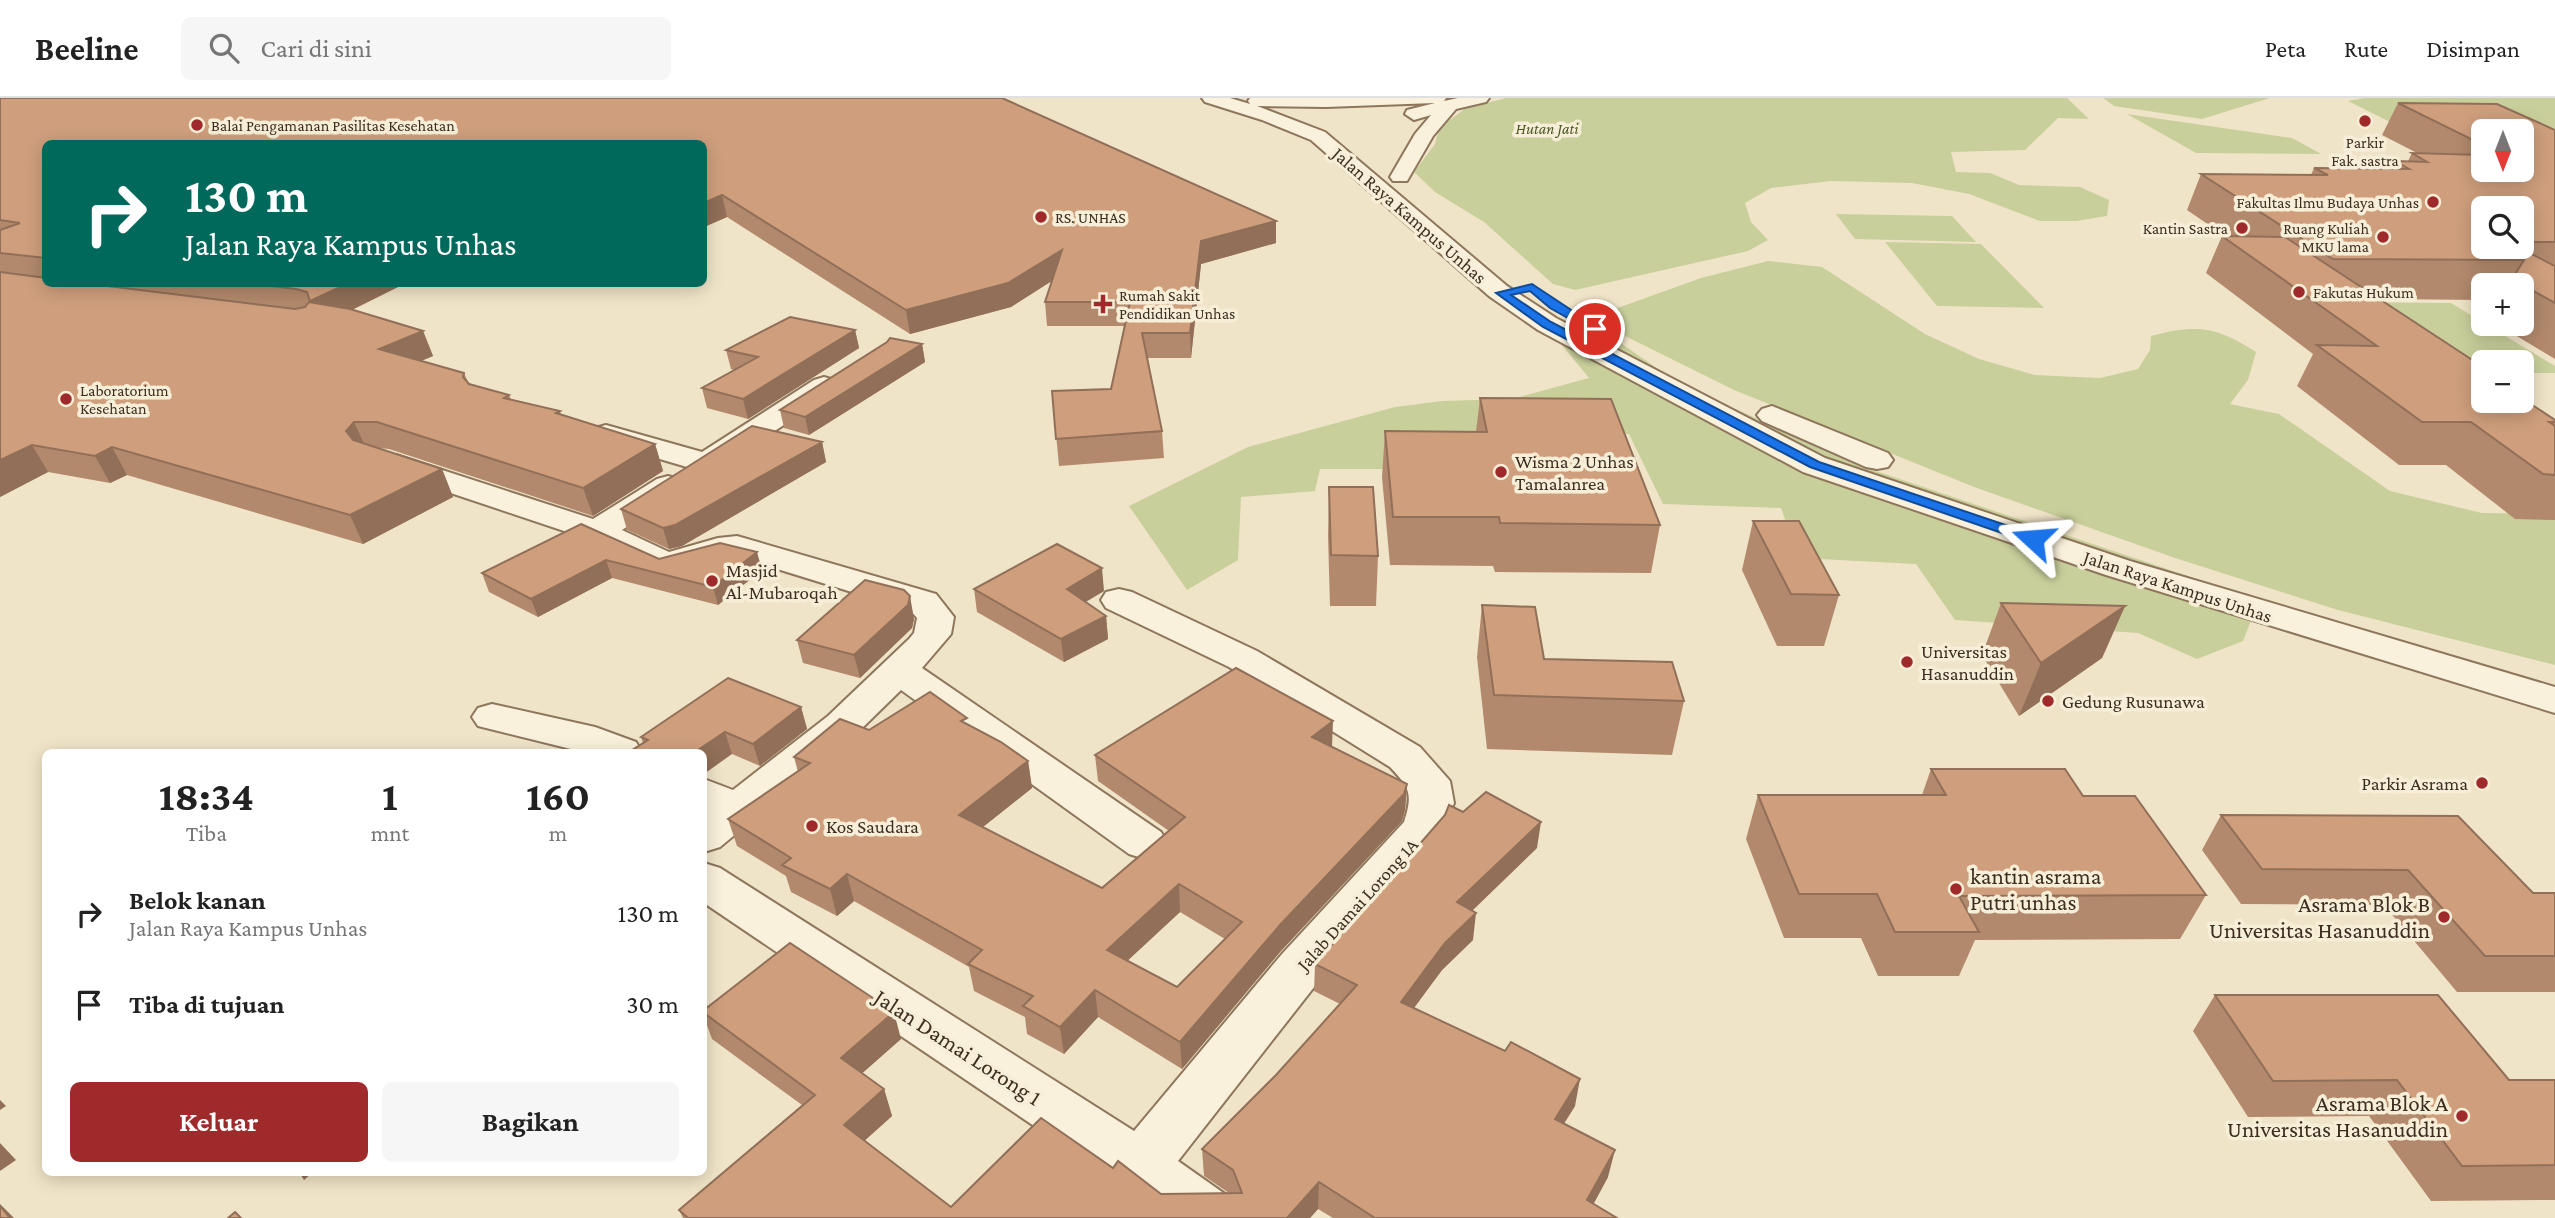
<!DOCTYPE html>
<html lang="id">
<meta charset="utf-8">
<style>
:root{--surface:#fff;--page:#f6f6f6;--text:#222;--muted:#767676;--line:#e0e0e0;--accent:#9e2a2b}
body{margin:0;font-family:"Crimson Pro",serif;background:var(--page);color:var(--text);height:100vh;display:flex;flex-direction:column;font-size:26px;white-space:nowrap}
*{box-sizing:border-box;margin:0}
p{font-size:23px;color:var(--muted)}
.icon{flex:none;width:38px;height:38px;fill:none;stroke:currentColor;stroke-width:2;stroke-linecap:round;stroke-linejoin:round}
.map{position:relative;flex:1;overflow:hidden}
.side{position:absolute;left:42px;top:651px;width:665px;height:427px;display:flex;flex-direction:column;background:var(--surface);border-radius:10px;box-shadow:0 4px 18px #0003}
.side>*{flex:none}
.hud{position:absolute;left:42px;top:42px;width:665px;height:147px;border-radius:10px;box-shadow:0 4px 18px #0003;background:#00695c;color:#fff;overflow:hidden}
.needle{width:46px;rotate:180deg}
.buttons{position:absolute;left:2471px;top:21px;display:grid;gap:14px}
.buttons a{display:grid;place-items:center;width:63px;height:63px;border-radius:10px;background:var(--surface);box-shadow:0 4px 18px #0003;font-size:35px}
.pin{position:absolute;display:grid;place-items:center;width:60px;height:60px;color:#fff;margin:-30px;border:4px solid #fff;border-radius:50%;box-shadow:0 2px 7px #0007}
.me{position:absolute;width:77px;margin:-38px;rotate:289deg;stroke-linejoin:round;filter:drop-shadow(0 0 5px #0008)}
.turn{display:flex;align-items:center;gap:24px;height:147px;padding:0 28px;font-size:32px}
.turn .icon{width:91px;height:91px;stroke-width:2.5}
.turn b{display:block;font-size:49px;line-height:60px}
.eta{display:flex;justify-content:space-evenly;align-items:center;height:119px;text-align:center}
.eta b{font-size:42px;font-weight:700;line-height:49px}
.action{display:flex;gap:14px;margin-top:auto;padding:14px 28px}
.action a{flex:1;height:80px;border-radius:10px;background:var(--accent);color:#fff;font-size:28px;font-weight:700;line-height:80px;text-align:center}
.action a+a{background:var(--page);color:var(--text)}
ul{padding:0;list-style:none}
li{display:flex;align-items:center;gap:21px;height:91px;padding:0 28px}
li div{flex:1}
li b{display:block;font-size:26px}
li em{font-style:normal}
header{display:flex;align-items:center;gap:42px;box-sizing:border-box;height:98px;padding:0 35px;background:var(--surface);border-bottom:2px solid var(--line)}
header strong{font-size:33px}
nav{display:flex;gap:38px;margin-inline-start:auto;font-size:24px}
.search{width:490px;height:63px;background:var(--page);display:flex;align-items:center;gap:18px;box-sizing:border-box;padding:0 24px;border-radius:10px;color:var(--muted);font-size:26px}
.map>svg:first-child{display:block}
</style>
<header>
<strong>Beeline</strong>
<div class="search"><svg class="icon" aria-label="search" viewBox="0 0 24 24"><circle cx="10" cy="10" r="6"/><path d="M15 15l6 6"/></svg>Cari di sini</div>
<nav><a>Peta</a><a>Rute</a><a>Disimpan</a></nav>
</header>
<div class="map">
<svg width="2555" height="1120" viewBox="0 0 2555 1120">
<rect width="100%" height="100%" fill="#f0e4c8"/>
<g fill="#c9cf9b">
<path d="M1506,0H2067L2089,21L2058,20L2025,52L1951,54L1956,74L1990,75L2019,87L2080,89L2109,102L2107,118L2076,123H2040L1969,96L1912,85L1831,83L1771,90L1745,105L1751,124L1768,142L1748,153L1575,192L1553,186L1484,124L1435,94L1414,74L1435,46L1439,30L1466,10Z"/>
<path d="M2103,0H2270L2202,21L2114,8Z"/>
<path d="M2364,0H2555V34H2410L2348,3Z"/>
<path d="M2127,16L2292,40L2321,56L2196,55Z"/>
<path d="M1836,116L1952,118L1976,144L1855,141Z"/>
<path d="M1885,144L1981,146L2044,210L1937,208Z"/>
<path d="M1768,163L1822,169L1925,236L1979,261L2035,277L2100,280L2138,271L2150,252L2151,238C2195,226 2217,228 2256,254L2248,282L2230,306L2279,316L2390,393L2482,415L2555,416V567L2338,512L2178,461L1974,389L1734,292L1605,228L1601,216L1701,180Z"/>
<path d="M2315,204L2451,205L2555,268V275H2522V264H2483V275Z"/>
<path d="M1599,230L1677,284L1858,367L2259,502L2243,543L2197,561L2138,535L1955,522L1916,466L1799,460L1781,410L1663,406L1629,336L1475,334L1463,371H1320L1315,393L1241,399L1238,462L1187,492L1129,408L1248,349L1395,309L1442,303L1512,301L1589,280L1557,241Z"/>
</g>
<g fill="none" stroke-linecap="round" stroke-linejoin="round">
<defs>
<g id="minor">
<path d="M824,279L834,282L838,288L834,294L726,365L719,366L715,372L704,374L595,342L591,336L595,330L606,327L702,354L814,282Z"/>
<path d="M396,357L593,421L657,381L668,378L679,381L684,388L679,395L622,432L669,454L718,440L737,438L936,496L954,519L951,536L922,570L1161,734L1168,745L1161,756L1145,761L1129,756L901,592L856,636L720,749L704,754V681L733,692L828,618L909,541L914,535L917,520L910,512L735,458L666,477L654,473L585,440L385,373L380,366L385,359Z"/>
<path d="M1119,491L1132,494L1257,553L1420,649L1450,683L1454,705L1440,741L1318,884L1178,1063L1232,1101L1241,1120H1165L1120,1086L704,805V765L720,770L1134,1033L1282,856L1404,724C1413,696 1410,690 1390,669L1229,569L1106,510L1101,502L1106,494Z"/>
<path d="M492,606L595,629L636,644L642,654H583L478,628L472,619L478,610Z"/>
</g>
<g id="tertiary">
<path d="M1202,0H1230L1250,6L1248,3L1250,0H1446L1444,3L1458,0H1489L1486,4L1456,11L1433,38L1407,83H1393L1390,79L1415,36L1431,17L1414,22L1405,16L1407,12L1435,5L1326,9L1257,8L1325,34L1507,188L1556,220L1825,360L2130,463L2555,589V615L2106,477L1803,374L1538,232L1489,198L1311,42L1262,22L1205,4Z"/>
<path d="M1772,308L1888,355L1893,362L1888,369L1877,371L1866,369L1762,323L1757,317L1762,311Z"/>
</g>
</defs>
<use href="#minor" stroke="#8d765c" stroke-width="4"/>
<use href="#tertiary" stroke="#8d765c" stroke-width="4"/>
<use href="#minor" fill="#faf1dc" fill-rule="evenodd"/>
<use href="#tertiary" fill="#faf1dc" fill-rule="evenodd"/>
</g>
<g fill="#b2896c" fill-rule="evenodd">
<path d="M0,0H1002L1276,123V145L1201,166L1191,260H1147L1162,333L1164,360L1059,368L1052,293L1111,291L1124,228H1047L1045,204L1052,183L1011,209L910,236L727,119L704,129V46H46V186H404L352,212L423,233L433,258L421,263L464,275L469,286L509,297L511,301L560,313L561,317L655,346L663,373L593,418L389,351L378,350L442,371L453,399L363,446L127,377L110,385L48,374L0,399Z"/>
<path d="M2398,5L2555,32V261L2497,226H2522V187H2483V202L2379,201L2483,269V303L2555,322V422L2515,421L2446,367H2399L2297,288L2313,256L2206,175L2222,138H2225L2187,112L2201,76L2311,77L2314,70H2392L2395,63H2408L2412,55H2417L2382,37ZM2483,33L2522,72H2483ZM2522,110V149H2483Z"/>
<path d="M855,232L859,250L748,321L707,310L702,290L734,272L731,271L726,252Z"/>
<path d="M922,246L925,264L809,337L784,330L780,312Z"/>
<path d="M1480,300L1660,427L1651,475L1495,474L1493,468L1390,467L1382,379L1385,333L1476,334Z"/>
<path d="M822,344L826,364L682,448L669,451L627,432L621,411Z"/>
<path d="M1329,389L1378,458L1376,508H1330L1328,438Z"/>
<path d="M1753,423L1839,497L1824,548H1777L1742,472Z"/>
<path d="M581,426L659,461L762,472L718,507L612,480L538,519L489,494L482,475Z"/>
<path d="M974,491L1104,493L1085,504L1106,518L1108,541L1064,564L977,514Z"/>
<path d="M2001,505L2125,508L2102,560L2019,618L1982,557Z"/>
<path d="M1482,507L1544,561L1684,603L1672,657L1487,651L1477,559Z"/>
<path d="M914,521L912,530L860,580L803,565L797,542Z"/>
<path d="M801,609L807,631L760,668L732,656L643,645L641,639Z"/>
<path d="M968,627L1028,663L1032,690L983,729L1102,790L1169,733L1098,683L1095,657L1332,649L1407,686L1405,712L1402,723L1280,854L1182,971L1098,919L1064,956L1027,936L1025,919L974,893L969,869L854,803L837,818L791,794L786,778L737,748L728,721L798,674L794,659L869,632ZM1180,814L1225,841L1177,889L1127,863Z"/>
<path d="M1931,671L2083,698L2206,797L2180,841L1975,842L1959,878H1878L1861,840H1784L1746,741L1758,697H1922Z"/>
<path d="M2221,717L2533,795H2555V894H2457L2384,807L2241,806L2202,752Z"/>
<path d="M1537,750L1472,813L1473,842L1442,872L1414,910L1575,1008L1564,1026L1608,1079L1593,1106L1617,1120H1333L1318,1111L1310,1120H683L679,1112L802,1007L712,941L704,919V912L901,941L862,975L884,991L892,1018L864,1043L951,1109L1113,1070L1161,1096L1229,1095L1204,1078L1202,1051L1276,977L1340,906L1314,893L1315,866Z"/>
<path d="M2215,897L2509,982H2555V1102L2431,1103L2369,1018L2248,1019L2193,933Z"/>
</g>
<g fill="#916f58">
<path d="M722,97L727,119L704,129V105Z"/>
<path d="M1276,123V145L1201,166L1191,260L1190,235L1201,143Z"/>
<path d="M1062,152L1064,175L1011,209L910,236L906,212Z"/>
<path d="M347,186H404L321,227L310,203Z"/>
<path d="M855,232L859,250L748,321L743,301Z"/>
<path d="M423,233L433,258L389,276L379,251Z"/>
<path d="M922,246L925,264L809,337L805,319Z"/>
<path d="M354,324L366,350L358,360L346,333Z"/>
<path d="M822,344L826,364L682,448L669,451L663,430Z"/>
<path d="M655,346L663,373L593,418L583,390Z"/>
<path d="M32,347L48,374L0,399V362Z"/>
<path d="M112,349L127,377L110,385L95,358Z"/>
<path d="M442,371L453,399L363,446L350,417Z"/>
<path d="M757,454L762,472L718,507L713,489Z"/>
<path d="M606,462L612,480L538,519L531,501Z"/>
<path d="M1102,470L1104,493L1069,514L1067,491Z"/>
<path d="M910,498L914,521L912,530L860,580L854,557Z"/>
<path d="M2125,508L2102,560L2019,618L2041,565Z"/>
<path d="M1106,518L1108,541L1064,564L1061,541Z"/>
<path d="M801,609L807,631L760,668L753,646Z"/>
<path d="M1333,623L1332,649L1312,639Z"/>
<path d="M725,634L732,656L704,676V654H695Z"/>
<path d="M1028,663L1032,690L964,744L959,717Z"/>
<path d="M1407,686L1405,712L1402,723L1280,854L1182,971L1180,944L1280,827Z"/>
<path d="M1541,724L1537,750L1454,830L1457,804Z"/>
<path d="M847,776L854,803L837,818L830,791Z"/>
<path d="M1179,786L1180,814L1110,879L1107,852Z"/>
<path d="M1476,815L1473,842L1442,872L1399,930L1401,904L1445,845Z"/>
<path d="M1095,892L1098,919L1064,956L1060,929Z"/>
<path d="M894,914L901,941L849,987L841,960Z"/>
<path d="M1580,981L1575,1008L1549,1048L1555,1021Z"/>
<path d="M884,991L892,1018L852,1054L844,1027Z"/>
<path d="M0,1002L6,1008L0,1012Z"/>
<path d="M0,1045L16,1062L0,1073Z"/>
<path d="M1615,1052L1608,1079L1586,1120L1587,1102Z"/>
<path d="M299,1074H313L304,1082Z"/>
<path d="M1319,1084L1318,1111L1310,1120H1287Z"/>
<path d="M0,1106L14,1120H10L0,1108Z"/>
</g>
<g fill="#cf9f7d" stroke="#916f58" stroke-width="2" fill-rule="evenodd">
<path d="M0,0H1002L1276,123L1201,143L1190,235H1142L1162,333L1056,341L1052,293L1111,291L1130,204H1045L1062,152L1008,185L906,212L722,97L704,105V46H46V160L0,155V132L20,125L0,122Z"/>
<path d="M2398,5L2497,6L2555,32V144H2522V110H2483V149H2518L2555,168V205L2512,181L2524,162L2333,161L2201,76L2328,77L2314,70L2409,71L2395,63L2427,64L2412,55L2483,57V72H2522V33H2483V47Z"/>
<path d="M2222,138L2285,139L2483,269V272H2478L2483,275V303H2522V300L2555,322V324H2549L2555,328V377L2543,376L2471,324H2422L2317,247L2377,248Z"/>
<path d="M0,174L46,180V186H91L295,211L305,209L309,204L350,211L423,233L379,251L464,275L463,279L469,286L509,297L504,300L560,313L556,315L655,346L583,390L377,324H354L346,333L353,342L442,371L350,417L112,349L95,358L32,347L0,362Z"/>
<path d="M254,186H347L310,203L307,194L296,191Z"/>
<path d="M790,219L855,232L743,301L702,290L758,259L726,252Z"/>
<path d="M890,240L922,246L805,319L780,312L887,244Z"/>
<path d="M1480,300L1611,301L1660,427L1500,425L1499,419H1393L1385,333L1487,334Z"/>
<path d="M752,328L822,344L675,427L663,430L621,411Z"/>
<path d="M1329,389H1373L1378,458L1331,457Z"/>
<path d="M1753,423H1799L1839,497L1791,496Z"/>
<path d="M581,426L659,461L720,445L757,454L713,489L606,462L531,501L482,475Z"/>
<path d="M1057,446L1102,470L1067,491L1106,518L1061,541L974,491Z"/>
<path d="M865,482L904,492L910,498L908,507L854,557L797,542Z"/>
<path d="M2001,505L2125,508L2041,565Z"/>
<path d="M1482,507L1535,509L1544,561L1672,564L1684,603L1494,597Z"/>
<path d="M1236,570L1333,623L1312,639L1407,686L1404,696L1280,827L1180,944L1095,892L1060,929L1023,908L1033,898L968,866L982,852L847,776L830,791L782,767L791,760L728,721L810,665L794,659L840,621L869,632L930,594L967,620L961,623L1001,644L1028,663L959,717L1102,790L1185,719L1095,657ZM1179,786L1242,824L1177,889L1107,852Z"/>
<path d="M728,580L801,609L753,646L725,634L695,654H629L648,642L641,639Z"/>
<path d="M1931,671H2065L2083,698H2135L2206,797L1959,798L1979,834H1895L1877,796H1799L1758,697H1946Z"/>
<path d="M1486,694L1541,724L1457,804L1476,815L1445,845L1401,904L1505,953L1511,944L1580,981L1555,1021L1615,1052L1587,1102L1617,1120H1375L1319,1084L1287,1120H688L679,1112L815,997L704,915V912L790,845L894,914L841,960L884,991L844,1027L951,1109L1041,1020L1113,1070L1118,1063L1161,1096L1242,1095L1233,1072L1202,1051L1276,977L1357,887L1315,866L1445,717L1449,707L1463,714Z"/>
<path d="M2221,717L2458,718L2533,795H2555V858H2485L2408,772L2262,771Z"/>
<path d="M2215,897H2438L2509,982H2555V1067L2462,1068L2397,982L2273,983Z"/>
<path d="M0,1108L10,1120H0Z"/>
<path d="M235,1114L241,1120H228Z"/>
</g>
<path fill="#1a73e8" stroke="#114b97" stroke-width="2" d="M1532,186L1600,231L1591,233L1550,210L1530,193L1511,197L1551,224L1819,364L2038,438L2040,441L2038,444H2028L1810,369L1543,229L1496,195Z"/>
<g fill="#9e2a2b" stroke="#f7eed8" stroke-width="2.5">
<circle cx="2365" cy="23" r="7"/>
<circle cx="197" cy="27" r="7"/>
<circle cx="2433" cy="104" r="7"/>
<circle cx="1041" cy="119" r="7"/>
<circle cx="2242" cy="130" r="7"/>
<circle cx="2383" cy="139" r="7"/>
<circle cx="2299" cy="194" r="7"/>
<path d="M1099.5 195.5h7v7h7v7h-7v7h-7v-7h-7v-7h7z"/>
<circle cx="66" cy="301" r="7"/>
<circle cx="1501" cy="374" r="7"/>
<circle cx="712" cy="483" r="7"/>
<circle cx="1907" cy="564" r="7"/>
<circle cx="2048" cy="603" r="7"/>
<circle cx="2482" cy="685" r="7"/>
<circle cx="812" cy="728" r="7"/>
<circle cx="1956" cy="791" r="7"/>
<circle cx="2444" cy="819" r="7"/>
<circle cx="2462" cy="1018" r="7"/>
</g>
<g text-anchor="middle" stroke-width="7" stroke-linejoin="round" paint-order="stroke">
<g font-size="16" fill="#3d2e20" stroke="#f7eed8" text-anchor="start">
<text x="211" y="33">Balai Pengamanan Pasilitas Kesehatan</text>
<text x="2365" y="50" text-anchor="middle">Parkir<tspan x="2365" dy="18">Fak. sastra</tspan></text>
<text x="2419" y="110" text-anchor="end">Fakultas Ilmu Budaya Unhas</text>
<text x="1055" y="125">RS. UNHAS</text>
<text x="2228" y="136" text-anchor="end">Kantin Sastra</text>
<text x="2369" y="136" text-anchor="end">Ruang Kuliah<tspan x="2369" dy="18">MKU lama</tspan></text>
<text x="2313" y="200">Fakutas Hukum</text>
<text x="1119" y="203">Rumah Sakit<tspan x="1119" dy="18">Pendidikan Unhas</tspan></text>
<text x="80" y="298">Laboratorium<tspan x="80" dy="18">Kesehatan</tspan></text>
</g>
<g font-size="16" font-style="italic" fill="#4d5a26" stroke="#f7eed8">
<text x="1547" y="36">Hutan Jati</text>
</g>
<g font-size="19" fill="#3d2e20" stroke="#f7eed8">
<text transform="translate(1410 117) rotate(41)" y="7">Jalan Raya Kampus Unhas</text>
<text transform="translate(2178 488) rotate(18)" y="7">Jalan Raya Kampus Unhas</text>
<text transform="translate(1357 806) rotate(-48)" y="7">Jalab Damai Lorong 1A</text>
</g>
<g font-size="19" fill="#3d2e20" stroke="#f7eed8" text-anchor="start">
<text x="1515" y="370">Wisma 2 Unhas<tspan x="1515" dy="22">Tamalanrea</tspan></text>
<text x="726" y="479">Masjid<tspan x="726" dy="22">Al-Mubaroqah</tspan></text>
<text x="1921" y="560">Universitas<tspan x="1921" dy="22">Hasanuddin</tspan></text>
<text x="2062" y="610">Gedung Rusunawa</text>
<text x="2468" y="692" text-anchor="end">Parkir Asrama</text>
<text x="826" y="735">Kos Saudara</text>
</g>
<g font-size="23" fill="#3d2e20" stroke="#f7eed8" text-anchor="end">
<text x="1970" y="786" text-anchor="start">kantin asrama<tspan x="1970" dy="26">Putri unhas</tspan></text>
<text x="2430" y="814">Asrama Blok B<tspan x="2430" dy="26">Universitas Hasanuddin</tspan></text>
<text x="2448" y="1013">Asrama Blok A<tspan x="2448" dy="26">Universitas Hasanuddin</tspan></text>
</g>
<g font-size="23" fill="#3d2e20" stroke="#f7eed8">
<text transform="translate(958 949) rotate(33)" y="8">Jalan Damai Lorong 1</text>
</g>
</g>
</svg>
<div class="buttons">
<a><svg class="needle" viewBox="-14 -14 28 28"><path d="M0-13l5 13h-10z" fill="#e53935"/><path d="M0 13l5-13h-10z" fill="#767676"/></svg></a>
<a><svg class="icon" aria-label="search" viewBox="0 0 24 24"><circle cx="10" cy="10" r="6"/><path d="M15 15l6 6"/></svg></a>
<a>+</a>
<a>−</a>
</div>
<div class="pin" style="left:1595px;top:231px;background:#d93025"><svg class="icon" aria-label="arrive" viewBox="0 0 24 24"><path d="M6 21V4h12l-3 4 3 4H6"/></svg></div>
<svg class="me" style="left:2033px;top:441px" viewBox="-20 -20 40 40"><path d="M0-17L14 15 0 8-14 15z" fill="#1a73e8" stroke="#fff" stroke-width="4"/></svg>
<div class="hud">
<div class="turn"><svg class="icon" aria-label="right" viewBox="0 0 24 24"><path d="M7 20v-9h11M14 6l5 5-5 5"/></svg><div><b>130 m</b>Jalan Raya Kampus Unhas</div></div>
</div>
<section class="side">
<div class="eta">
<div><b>18:34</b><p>Tiba</p></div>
<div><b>1</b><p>mnt</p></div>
<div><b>160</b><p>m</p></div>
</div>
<ul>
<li><svg class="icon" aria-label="right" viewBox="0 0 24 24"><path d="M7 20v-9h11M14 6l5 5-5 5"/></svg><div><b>Belok kanan</b><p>Jalan Raya Kampus Unhas</p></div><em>130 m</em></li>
<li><svg class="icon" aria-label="arrive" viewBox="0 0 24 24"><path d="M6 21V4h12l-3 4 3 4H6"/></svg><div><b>Tiba di tujuan</b></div><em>30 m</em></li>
</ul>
<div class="action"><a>Keluar</a><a>Bagikan</a></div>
</section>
</div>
